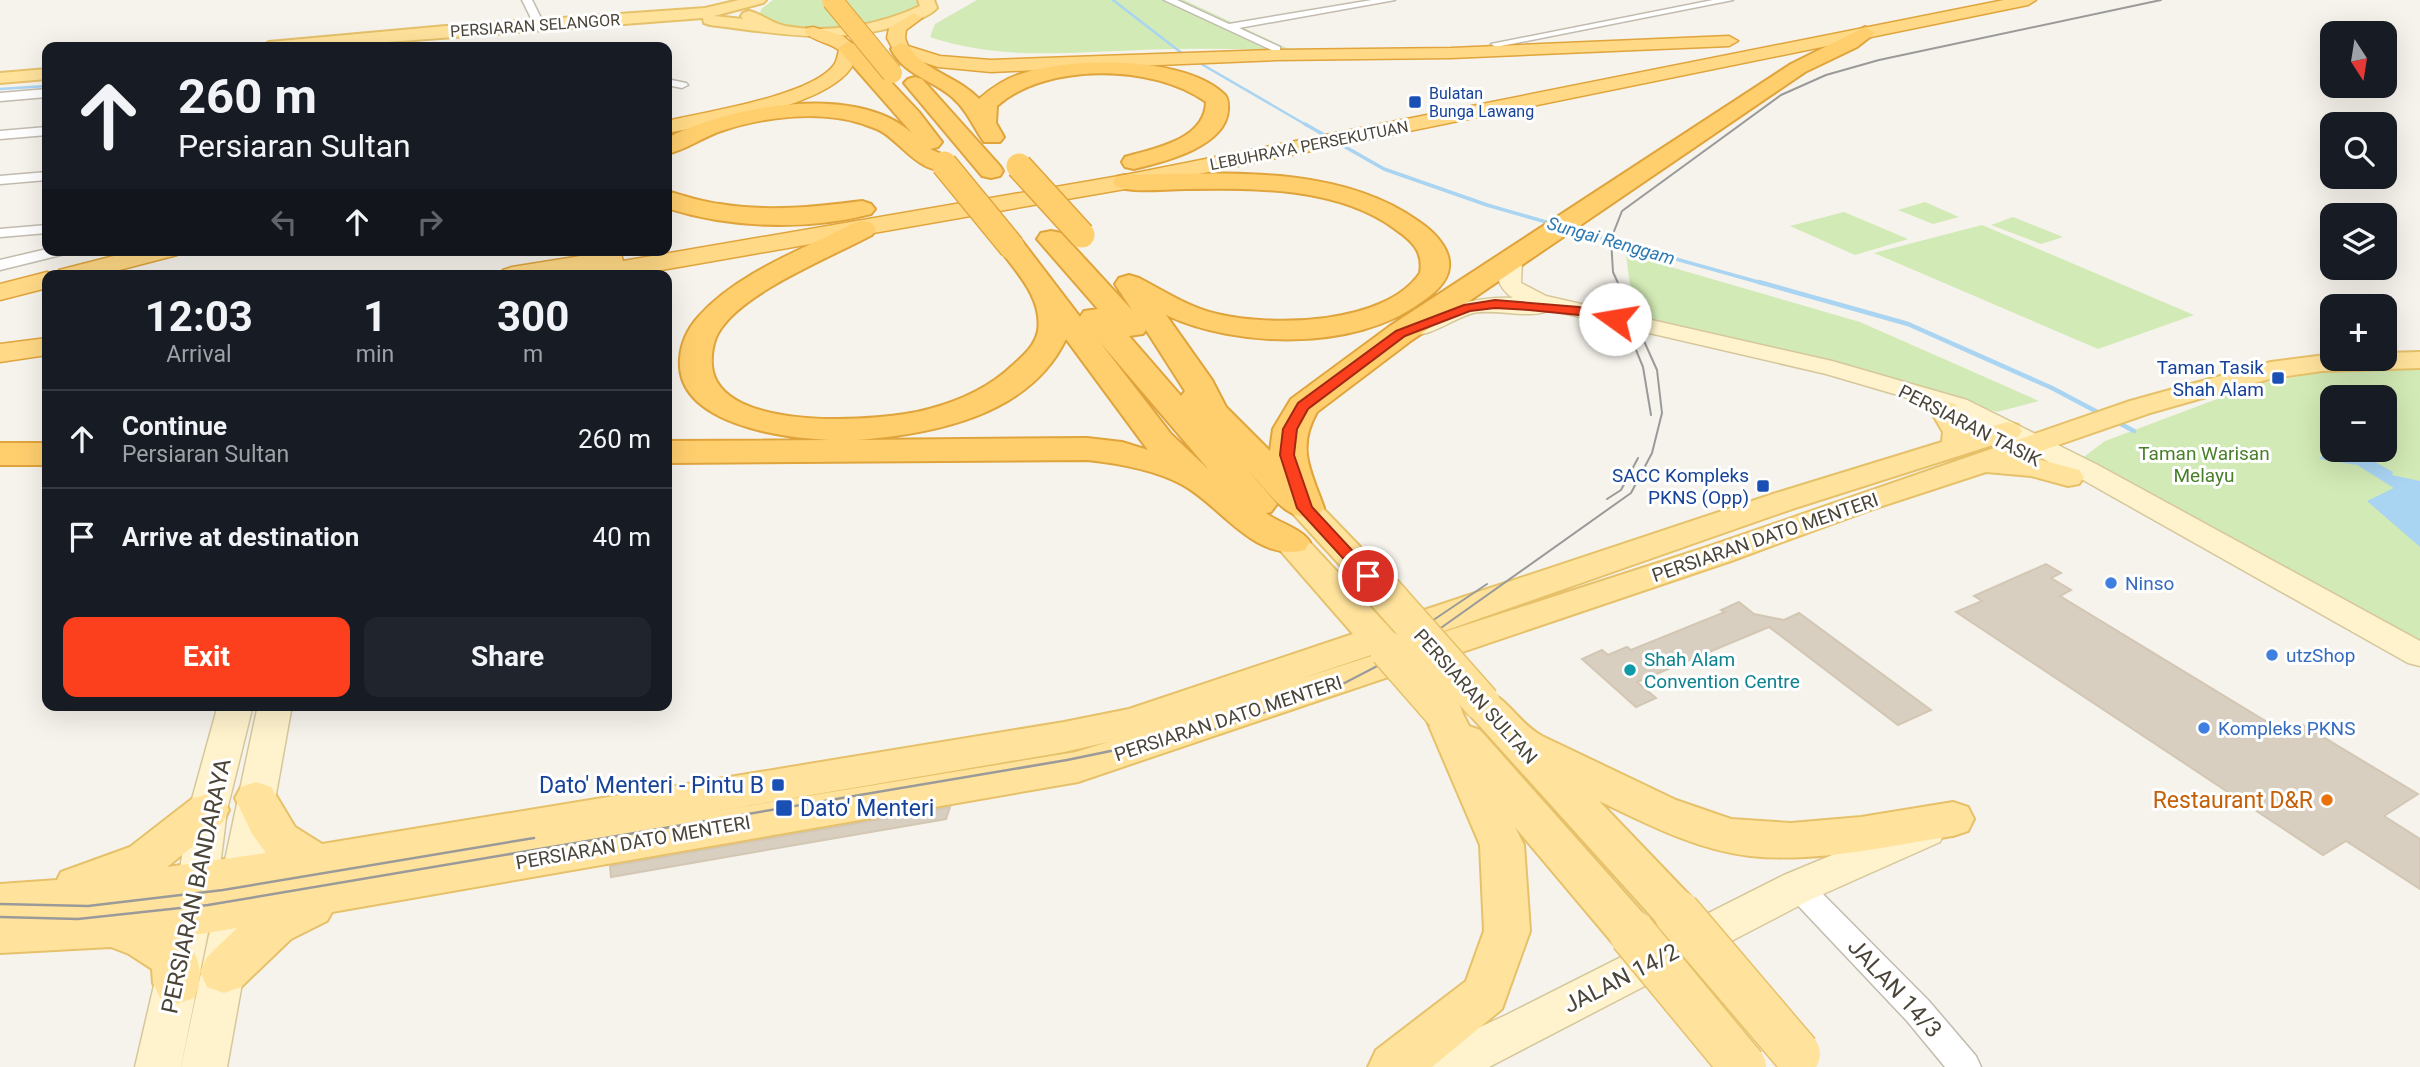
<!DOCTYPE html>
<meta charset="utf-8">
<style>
:root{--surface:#171b24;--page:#20242c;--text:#f1f3f6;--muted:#9ea1a6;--line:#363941;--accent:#fc3f1d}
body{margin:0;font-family:Roboto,sans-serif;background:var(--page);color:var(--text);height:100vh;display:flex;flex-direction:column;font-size:26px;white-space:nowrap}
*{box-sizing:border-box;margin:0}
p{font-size:23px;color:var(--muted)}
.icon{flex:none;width:38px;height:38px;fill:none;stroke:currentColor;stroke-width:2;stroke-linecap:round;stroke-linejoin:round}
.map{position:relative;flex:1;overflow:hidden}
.details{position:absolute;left:42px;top:270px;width:630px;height:441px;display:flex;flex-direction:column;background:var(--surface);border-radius:14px;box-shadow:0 7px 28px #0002}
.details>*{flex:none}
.hud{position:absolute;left:42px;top:42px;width:630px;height:214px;border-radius:14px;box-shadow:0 7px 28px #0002;background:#171b24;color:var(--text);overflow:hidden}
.needle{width:46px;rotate:168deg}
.buttons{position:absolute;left:2320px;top:21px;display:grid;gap:14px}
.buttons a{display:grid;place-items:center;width:77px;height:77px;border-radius:14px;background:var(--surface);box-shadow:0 7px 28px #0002;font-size:35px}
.pin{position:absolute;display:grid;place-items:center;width:60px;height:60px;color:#fff;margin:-30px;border:4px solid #fff;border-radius:50%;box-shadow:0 2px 7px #0007}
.me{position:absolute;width:77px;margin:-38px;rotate:283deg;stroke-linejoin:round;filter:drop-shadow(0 0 5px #0008)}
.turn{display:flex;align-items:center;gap:24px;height:147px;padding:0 21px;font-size:32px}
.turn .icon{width:91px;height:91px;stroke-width:2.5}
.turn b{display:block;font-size:49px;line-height:60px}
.lanes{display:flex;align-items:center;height:66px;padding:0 21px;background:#0003;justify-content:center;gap:35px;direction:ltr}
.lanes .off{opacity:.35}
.eta{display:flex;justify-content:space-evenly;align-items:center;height:119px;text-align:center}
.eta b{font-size:42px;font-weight:700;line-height:49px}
.action{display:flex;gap:14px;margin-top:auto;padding:14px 21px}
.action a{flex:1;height:80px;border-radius:14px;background:var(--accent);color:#fff;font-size:28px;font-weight:700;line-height:80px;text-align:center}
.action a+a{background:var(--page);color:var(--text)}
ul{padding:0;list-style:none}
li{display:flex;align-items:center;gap:21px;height:98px;padding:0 21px;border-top:2px solid var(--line)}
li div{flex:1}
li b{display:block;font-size:26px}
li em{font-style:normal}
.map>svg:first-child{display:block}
</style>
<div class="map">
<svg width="2420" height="1067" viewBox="0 0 2420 1067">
<rect width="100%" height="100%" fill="#f6f3ec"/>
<g fill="#d2eab5" fill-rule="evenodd">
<path d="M773,0H918L919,1L917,9C907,13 897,19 886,22C855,32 788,36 760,16L761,9Z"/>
<path d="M977,0H1184L1291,50C1241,49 1192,48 1142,50C1068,52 1001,61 930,37L935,24Z"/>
<path d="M1925,202L1959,217L1933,224L1898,210Z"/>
<path d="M1844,212L1908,239L1855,255L1790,226Z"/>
<path d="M2013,217L2063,237L2041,244L1991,225Z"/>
<path d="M1982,225L2194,315L2098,349L1874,253Z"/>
<path d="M1626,254L1860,322L2039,401L1997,412L1902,381L1652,322L1630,286Z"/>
<path d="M2420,365V649L2081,459L2105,441L2257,384L2350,367ZM2333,397H2385V450H2333Z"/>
</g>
<path fill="#a9d4f2" d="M2333,444V450H2372L2380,455L2375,462L2393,472L2392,475L2420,481V547L2367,501L2394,488L2357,465L2319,459Z"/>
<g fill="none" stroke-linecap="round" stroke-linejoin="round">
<g stroke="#a9d4f2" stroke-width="2.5">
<path d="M1113,0L1179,51L1308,126"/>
<path d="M0,89L47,86"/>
</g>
<g stroke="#a9d4f2" stroke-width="3.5">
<path d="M1305,124L1384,169L1487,205L1553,224"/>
<path d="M1569,229L1765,284"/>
</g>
<g stroke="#a9d4f2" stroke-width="4.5">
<path d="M1759,282L1908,324L2052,388L2103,415"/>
<path d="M2115,421L2134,431"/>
</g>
</g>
<g fill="#d8cfc1" stroke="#d3c7b4" stroke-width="2">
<path d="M2046,564L2061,573L2051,578L2071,590L2060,596L2287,734L2303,725L2418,794L2384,816L2420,839V889L2346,841L2323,855L1956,612L1982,601L1974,596Z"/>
<path d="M1739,602L1754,614L1784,620L1799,613L1931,710L1898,725L1769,627L1637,682L1656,698L1636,707L1582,659L1602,650L1608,655L1627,647L1631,650L1725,612L1721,610Z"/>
<path d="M950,807L946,819L611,877L610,866Z"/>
</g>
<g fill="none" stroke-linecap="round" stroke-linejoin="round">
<defs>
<g id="minor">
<path d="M522,0H532L541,18L540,20H532Z"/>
<path d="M1164,0H1177L1229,24L1372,0H1395L1239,28L1280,47V51L1276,52Z"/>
<path d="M1713,0H1733L1496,47L1491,44Z"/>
<path d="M363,42L367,43V47H346Z"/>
<path d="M667,79L686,83L688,85L682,88L667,85Z"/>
<path d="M47,89V97L0,101V93Z"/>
<path d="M47,127V135L0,139V131Z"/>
<path d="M47,172V180L0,184V176Z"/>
<path d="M47,225V233L0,237V229Z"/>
<path d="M47,249L71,250L69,253L0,270V260Z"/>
<path d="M1798,875L1808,879L1929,1001L1976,1056L1981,1067H1945L1907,1021L1788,895L1784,887L1788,879Z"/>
</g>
<g id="secondary">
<path d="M1511,255L1519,256L1522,261L1521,283L1546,296L1832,361L1967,400L2096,464L2420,641V666L2408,663L2076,476L1949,410L1826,374L1550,310C1531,320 1496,308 1473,313C1451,319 1428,340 1405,334L1401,329L1405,324C1441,309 1473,296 1513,298C1498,288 1493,273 1503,256Z"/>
<path d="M218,705H253L227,810L218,882L181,1067H135L178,882L189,810Z"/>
<path d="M258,705H292L227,1067H181Z"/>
<path d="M1926,816L1940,820L1945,831L1940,842L1812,899L1489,1067H1419L1426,1052L1506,1015L1784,875Z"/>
</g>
<g id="primary">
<path d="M739,0H766L763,3L714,16L743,19L741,16L743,13L749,11C762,14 771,23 785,26C828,34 881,25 920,6L918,0H934L937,8C929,17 915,20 903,24C836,46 777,33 710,25L704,23L703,18L322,47H261L269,42L446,26L705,8Z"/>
<path d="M47,69V79L0,83V73Z"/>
<path d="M2420,352V368L2322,371L2273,378L2150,413L2026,456L2079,470L2084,477L2079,484L2068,486L2031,476L1986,472L1867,511L1731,561L1078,782L332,912L327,921L291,939L241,987L224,993L207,987L200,972L207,957L237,928L182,937C200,955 205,975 194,998L177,1004L160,998L153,983L152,969L129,954L111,947L0,953V884L57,880L61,872L130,847L193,798L208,794L223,798L229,810L223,822L167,867L266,853L252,834L235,798L241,787L256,782L271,787L295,827L322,844L1064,722L1129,709L1353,634L1279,549L1274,542L1279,535L1291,532L1303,535L1385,623L1773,494L1942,442L1943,432L1930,410L1935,404L1945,401L1955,404L1973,432L2007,422L2018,425L2022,431L2018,437L1795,508L1404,645L1707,547L2130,401L2271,362L2333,354V359H2385V353ZM1371,655L1372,656L1297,680ZM1108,742L1076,752L711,812L1064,752Z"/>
<path d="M1305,498L1316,501L1395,583L1401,591L1395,599L1383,602L1371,599L1294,515L1289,508L1294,501Z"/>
<path d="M1482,689C1508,697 1519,724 1542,736L1676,800L1731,819L1791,823L1861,817L1953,802L1968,807L1974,819L1968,831L1953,836C1887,846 1818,863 1750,856C1697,850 1647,824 1599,801L1693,899L1700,913L1693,927L1677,932L1661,927L1468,713L1463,703L1468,693Z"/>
<path d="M1444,700L1458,704L1469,726L1480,730L1648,919L1655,933L1648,947L1632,953L1616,947L1515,827L1524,845L1530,931L1502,1009L1432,1067H1368L1376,1050L1466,981L1484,931L1480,845L1424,714L1430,704Z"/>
</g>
<g id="trunk">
<path d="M2004,0H2036L2028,5L1125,189L633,275H574L576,272L499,275L503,270L512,267L612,251L621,254L623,261L1125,175Z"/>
<path d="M914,13L922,18L906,30L905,38L908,46L940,56L991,60L1275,50L1451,48L1729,36L1738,41L1729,46L1451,58L1275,60L991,72L938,67L895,53L887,38L889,28Z"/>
<path d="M813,27L843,36L857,48C856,57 854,66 847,73C815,108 713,124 667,133V121C705,112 811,96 834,65C837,61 838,54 839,50C828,42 813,41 804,32L807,28Z"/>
<path d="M137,250H180L177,255L100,275H47V288L0,300V284L47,272L56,274L59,270Z"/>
<path d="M47,338V355L0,362V344Z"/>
</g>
<g id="motorway">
<path d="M1865,27L1875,33L1857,47L1805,72L1412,340L1317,412C1296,449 1311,471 1324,508L1318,516C1287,524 1269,492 1248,470L1277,504L1271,512L1266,513C1280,524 1301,528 1310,542L1305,550C1254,563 1221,505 1181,484C1155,470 1116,463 1087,460L667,463V441L829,440C783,438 675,424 680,359C681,343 688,328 699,316C739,272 802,250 854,223L863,221L872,223L876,229L872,235C831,257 745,291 720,330C713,340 711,355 712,366C718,434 884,422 929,409C960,401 990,387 1013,365C1023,356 1035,346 1038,331C1043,298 1016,272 998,247L1002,241L1012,239L1022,241L1080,317L1084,311L1098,309L1037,239L1041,233L1051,231L1061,233L1132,310L1115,284L1119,278L1129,275L1139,278C1164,291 1190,308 1217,314C1272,327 1385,325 1420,273C1424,251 1411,240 1395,229C1338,187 1255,188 1186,189C1164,189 1138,193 1116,187L1113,182L1116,177L1125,175C1220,174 1336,163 1418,221C1433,231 1451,248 1449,267C1448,283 1432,295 1420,303C1355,351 1236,348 1166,315L1212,380L1226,407L1270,451L1273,429L1291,399L1390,326L1791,64ZM1146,330L1185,391L1181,396L1129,336L1143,334ZM1066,339L1148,450L1122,442L1087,438L857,440C933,434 1029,416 1066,339ZM1099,341L1209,470L1171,434Z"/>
<path d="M848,42L855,44L919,112L942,142L938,147L930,149L953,159L956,164L953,169C923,177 906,148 884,133C877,128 868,126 860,123C818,110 762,117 721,131C703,137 686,150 667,154V138C729,106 855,82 912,133L841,52L838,48Z"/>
<path d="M901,43C910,45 911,51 917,57C936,74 961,80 979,99C993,87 1006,78 1024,73C1074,57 1186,56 1225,95C1229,100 1228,105 1228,110C1226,147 1163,162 1134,169L1125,167L1122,162L1125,157C1155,148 1205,140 1206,102C1154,64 1046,62 997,106L996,123L1004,137L1000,142H984C973,126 967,110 952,97C931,79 904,75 891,49Z"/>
<path d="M915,77L922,79L1000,166L1003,171L1000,176L991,178L982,176L904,83L908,79Z"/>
<path d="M667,191C685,196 702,202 720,204C767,212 815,207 862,201L871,204L875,209L871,214C806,231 730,228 667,208Z"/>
<rect x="0" y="443" width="47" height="22"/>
</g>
</defs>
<use href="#minor" stroke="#c2bbae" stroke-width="3"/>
<use href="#secondary" stroke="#d6c79b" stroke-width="3"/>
<use href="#primary" stroke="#e6c16a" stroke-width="4"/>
<use href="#trunk" stroke="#e0a43c" stroke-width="3"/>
<use href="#motorway" stroke="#e0a43c" stroke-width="4"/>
<use href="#minor" fill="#fff" fill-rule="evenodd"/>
<use href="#secondary" fill="#fff3cd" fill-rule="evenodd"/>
<use href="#primary" fill="#ffe39c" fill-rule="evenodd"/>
<use href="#trunk" fill="#ffd985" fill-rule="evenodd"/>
<use href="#motorway" fill="#ffcf6e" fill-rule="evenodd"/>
<g stroke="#9a9a9a" stroke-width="2">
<path d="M1627,328L1643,367L1651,415"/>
<path d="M1607,499L1621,490L1638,458"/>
<path d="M1375,655L1402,641L1487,584"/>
<path d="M1155,742L1213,730L1331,690L1414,647L1631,493L1652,453L1662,413L1657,370L1613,272L1611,239L1622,211L1781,95L1826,75L1879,60L2161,0"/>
</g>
<g stroke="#9a9a9a" stroke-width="2.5">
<path d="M0,904L88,906L223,890L534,838"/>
<path d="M0,917L78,919L208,905L1067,760L1164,740"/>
</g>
<defs>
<g id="primary-bridge-far1">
<path d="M1383,591L1482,703"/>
<path d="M1388,650L1444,714"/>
</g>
<g id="primary-bridge">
<path d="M1677,913L1797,1054"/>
<path d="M1632,933L1743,1067"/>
</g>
<path id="motorway-bridge-far1" d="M832,0L892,73"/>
<g id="motorway-bridge">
<path d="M944,164L1012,247"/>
<path d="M1019,166L1082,235"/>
</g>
</defs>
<use href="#primary-bridge-far1" stroke="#e6c16a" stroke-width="39" stroke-linecap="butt"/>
<use href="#primary-bridge" stroke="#e6c16a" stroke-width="49" stroke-linecap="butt"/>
<use href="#motorway-bridge-far1" stroke="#e0a43c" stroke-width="22" stroke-linecap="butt"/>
<use href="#motorway-bridge" stroke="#e0a43c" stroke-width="28" stroke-linecap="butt"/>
<use href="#primary-bridge-far1" stroke="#ffe39c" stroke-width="36"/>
<use href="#primary-bridge" stroke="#ffe39c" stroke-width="46"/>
<use href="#motorway-bridge-far1" stroke="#ffcf6e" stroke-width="20"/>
<use href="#motorway-bridge" stroke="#ffcf6e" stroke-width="25"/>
</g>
<path fill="#fc3f1d" stroke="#a42913" stroke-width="2" d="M1495,300L1579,307L1621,319L1615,323L1579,315L1529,310L1495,308L1470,311L1405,336L1308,409L1297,429L1294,455L1312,507L1376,576L1374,579H1362L1297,508L1280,455L1283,429L1298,403L1396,331L1464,305Z"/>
<g fill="#1a4fb4" stroke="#fff" stroke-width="2.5">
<rect x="1408" y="95" width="14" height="14" rx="3.5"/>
<rect x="2271" y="371" width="14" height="14" rx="3.5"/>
<rect x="1756" y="479" width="14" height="14" rx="3.5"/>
<rect x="771" y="778" width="14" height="14" rx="3.5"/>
<rect x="775" y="799" width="18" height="18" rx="3.5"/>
</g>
<g fill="#3f7fe0" stroke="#fff" stroke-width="2.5">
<circle cx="2111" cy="583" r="7"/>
<circle cx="2272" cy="655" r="7"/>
<circle cx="2204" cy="728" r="7"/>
</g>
<circle fill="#0f9aa8" stroke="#fff" stroke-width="2.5" cx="1630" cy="670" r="7"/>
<circle fill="#e8710a" stroke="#fff" stroke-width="2.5" cx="2327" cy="800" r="7"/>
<g text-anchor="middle" stroke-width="6" stroke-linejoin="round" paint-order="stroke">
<g font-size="16" fill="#4b4439" stroke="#fff">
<text transform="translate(535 25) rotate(-4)" y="6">PERSIARAN SELANGOR</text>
<text transform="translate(1309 145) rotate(-11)" y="6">LEBUHRAYA PERSEKUTUAN</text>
</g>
<g font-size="16" fill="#164399" stroke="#fff" text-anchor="start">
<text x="1429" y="99">Bulatan<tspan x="1429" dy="18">Bunga Lawang</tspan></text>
</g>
<g font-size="18" font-style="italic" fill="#2e7ab2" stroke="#fff">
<text transform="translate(1611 241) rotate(16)" y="6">Sungai Renggam</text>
</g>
<g font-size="19" fill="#164399" stroke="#fff" text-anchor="end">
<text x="2264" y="374">Taman Tasik<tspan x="2264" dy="22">Shah Alam</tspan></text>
<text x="1749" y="482">SACC Kompleks<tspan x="1749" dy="22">PKNS (Opp)</tspan></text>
</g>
<g font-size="19" fill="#4b4439" stroke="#fff">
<text transform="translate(1970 425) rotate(27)" y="7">PERSIARAN TASIK</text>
<text transform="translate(1765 537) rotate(-19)" y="7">PERSIARAN DATO MENTERI</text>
<text transform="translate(1476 696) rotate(48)" y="7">PERSIARAN SULTAN</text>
<text transform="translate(1228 718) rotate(-18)" y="7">PERSIARAN DATO MENTERI</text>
<text transform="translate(633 842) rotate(-10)" y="7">PERSIARAN DATO MENTERI</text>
</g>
<g font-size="19" fill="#4a7f2a" stroke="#fff">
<text x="2204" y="460">Taman Warisan<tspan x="2204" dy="22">Melayu</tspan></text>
</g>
<g font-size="19" fill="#366cbe" stroke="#fff" text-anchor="start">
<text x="2125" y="590">Ninso</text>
<text x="2286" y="662">utzShop</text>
<text x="2218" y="735">Kompleks PKNS</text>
</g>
<g font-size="19" fill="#0d838f" stroke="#fff" text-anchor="start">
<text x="1644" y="666">Shah Alam<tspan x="1644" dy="22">Convention Centre</tspan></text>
</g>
<g font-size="23" fill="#164399" stroke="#fff" text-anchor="end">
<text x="764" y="793">Dato' Menteri - Pintu B</text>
<text x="800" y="816" text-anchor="start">Dato' Menteri</text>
</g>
<g font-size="23" fill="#c56008" stroke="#fff" text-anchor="end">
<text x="2313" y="808">Restaurant D&amp;R</text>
</g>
<g font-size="23" fill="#4b4439" stroke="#fff">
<text transform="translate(196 886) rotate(-78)" y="8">PERSIARAN BANDARAYA</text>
<text transform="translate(1621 978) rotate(-27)" y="8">JALAN 14/2</text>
<text transform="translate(1895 988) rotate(47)" y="8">JALAN 14/3</text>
</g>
</g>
</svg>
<div class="buttons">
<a><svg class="needle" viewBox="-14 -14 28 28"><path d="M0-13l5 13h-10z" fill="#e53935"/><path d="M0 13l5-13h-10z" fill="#9ea1a6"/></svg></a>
<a><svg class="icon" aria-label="search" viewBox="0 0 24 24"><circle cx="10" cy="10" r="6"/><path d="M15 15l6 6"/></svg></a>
<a><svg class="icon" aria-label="layers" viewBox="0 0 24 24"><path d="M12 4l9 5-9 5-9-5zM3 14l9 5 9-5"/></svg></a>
<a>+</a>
<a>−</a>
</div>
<div class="pin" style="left:1368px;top:576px;background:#d93025"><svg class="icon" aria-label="arrive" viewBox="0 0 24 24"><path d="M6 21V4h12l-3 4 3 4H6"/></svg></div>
<svg class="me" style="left:1615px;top:319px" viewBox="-20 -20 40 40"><circle r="19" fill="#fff"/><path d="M0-13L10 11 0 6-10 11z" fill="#fc3f1d"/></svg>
<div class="hud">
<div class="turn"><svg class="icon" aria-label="ahead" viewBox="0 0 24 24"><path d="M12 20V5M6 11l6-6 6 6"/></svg><div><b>260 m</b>Persiaran Sultan</div></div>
<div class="lanes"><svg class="icon off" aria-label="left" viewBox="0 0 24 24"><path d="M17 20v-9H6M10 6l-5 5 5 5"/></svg><svg class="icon" aria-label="ahead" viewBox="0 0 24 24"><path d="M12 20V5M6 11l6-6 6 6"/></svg><svg class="icon off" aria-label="right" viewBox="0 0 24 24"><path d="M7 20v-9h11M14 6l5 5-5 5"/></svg></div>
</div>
<section class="details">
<div class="eta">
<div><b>12:03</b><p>Arrival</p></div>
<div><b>1</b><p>min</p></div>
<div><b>300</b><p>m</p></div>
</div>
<ul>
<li><svg class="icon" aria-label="ahead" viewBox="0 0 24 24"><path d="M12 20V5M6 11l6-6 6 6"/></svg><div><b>Continue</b><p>Persiaran Sultan</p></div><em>260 m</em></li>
<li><svg class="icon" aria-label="arrive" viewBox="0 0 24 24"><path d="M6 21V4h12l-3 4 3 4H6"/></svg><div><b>Arrive at destination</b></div><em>40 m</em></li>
</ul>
<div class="action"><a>Exit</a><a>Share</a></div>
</section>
</div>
